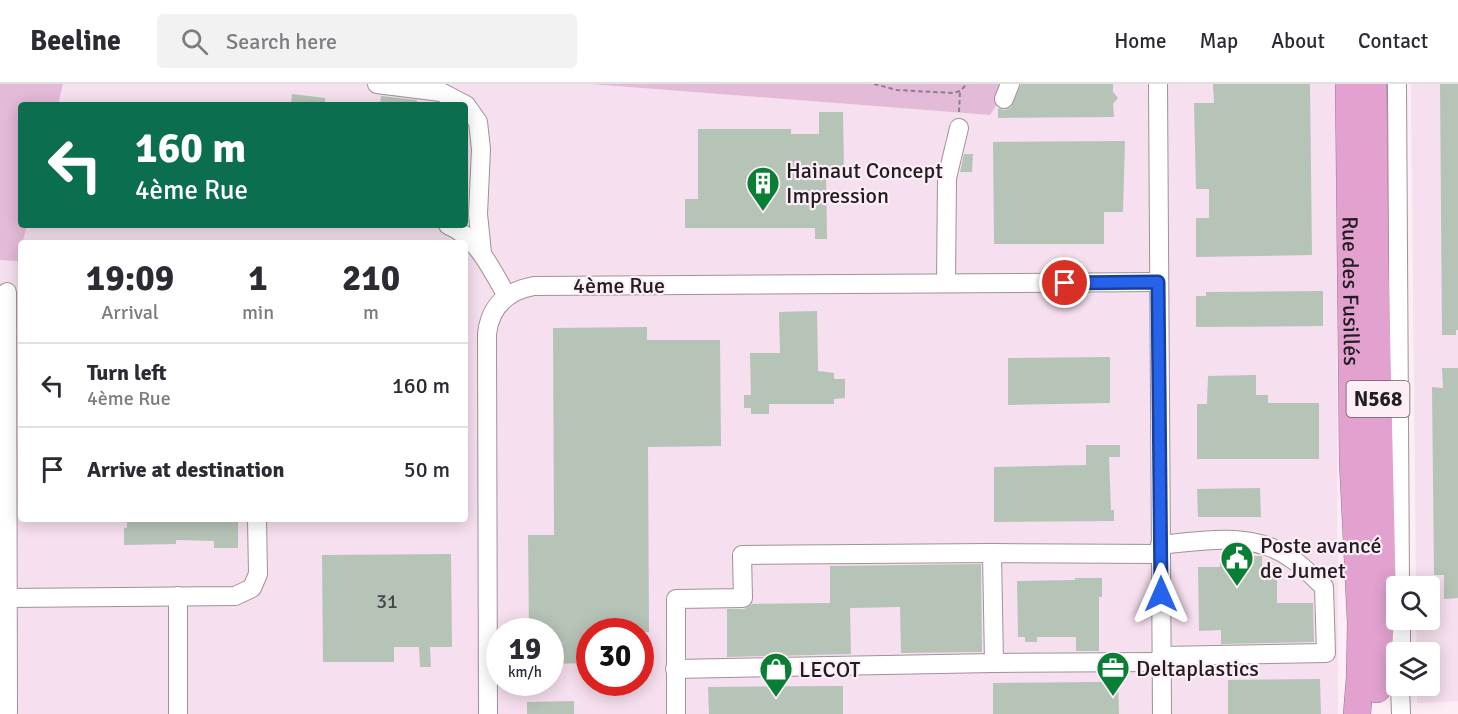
<!DOCTYPE html>
<meta charset="utf-8">
<style>
:root{--surface:#fff;--page:#f2f2f3;--text:#2b2b33;--muted:#7c7c81;--line:#e1e1e2}
body{margin:0;font-family:Signika,sans-serif;background:var(--page);color:var(--text);height:100vh;display:flex;flex-direction:column;font-size:22px;white-space:nowrap}
*{box-sizing:border-box;margin:0}
p{font-size:20px;color:var(--muted)}
.icon{flex:none;width:33px;height:33px;fill:none;stroke:currentColor;stroke-width:2;stroke-linecap:round;stroke-linejoin:round}
.map{position:relative;flex:1;overflow:hidden}
.drawer{position:absolute;left:18px;top:156px;width:450px;height:282px;display:flex;flex-direction:column;background:var(--surface);border-radius:6px;box-shadow:0 3px 15px #0003}
.drawer>*{flex:none}
.hud{position:absolute;left:18px;top:18px;width:450px;height:126px;border-radius:6px;box-shadow:0 3px 15px #0003;background:#0b6e4f;color:#fff;overflow:hidden}
.fabs{position:absolute;left:1386px;top:492px;display:grid;gap:12px}
.fabs a{display:grid;place-items:center;width:54px;height:54px;border-radius:6px;background:var(--surface);box-shadow:0 3px 15px #0003;font-size:30px}
.speed{position:absolute;left:486px;top:534px;display:flex;gap:12px;font-size:30px;font-weight:700;text-align:center}
.speed>*{display:grid;place-content:center;width:78px;height:78px;border-radius:50%;background:var(--surface);box-shadow:0 3px 15px #0003;line-height:1}
.speed small{font-size:15px;font-weight:400}
.speed .limit{border:9px solid #d22;background:#fff;color:#111}
.pin{position:absolute;display:grid;place-items:center;width:51px;height:51px;color:#fff;margin:-26px;border:3px solid #fff;border-radius:50%;box-shadow:0 2px 6px #0007}
.me{position:absolute;width:66px;margin:-33px;rotate:0deg;stroke-linejoin:round;filter:drop-shadow(0 0 4px #0008)}
.turn{display:flex;align-items:center;gap:21px;height:126px;padding:0 18px;font-size:27px}
.turn .icon{width:78px;height:78px;stroke-width:2.5}
.turn b{display:block;font-size:42px;line-height:51px}
.eta{display:flex;justify-content:space-evenly;align-items:center;height:102px;text-align:center}
.eta b{font-size:36px;font-weight:700;line-height:42px}
ul{padding:0;list-style:none}
li{display:flex;align-items:center;gap:18px;height:84px;padding:0 18px;border-top:2px solid var(--line)}
li div{flex:1}
li b{display:block;font-size:22px}
li em{font-style:normal}
header{display:flex;align-items:center;gap:36px;box-sizing:border-box;height:84px;padding:0 30px;background:var(--surface);border-bottom:2px solid var(--line)}
header strong{font-size:28px}
nav{display:flex;gap:33px;margin-inline-start:auto;font-size:21px}
.search{width:420px;height:54px;background:var(--page);display:flex;align-items:center;gap:15px;box-sizing:border-box;padding:0 21px;border-radius:6px;color:var(--muted);font-size:22px}
.map>svg:first-child{display:block}
</style>
<header>
<strong>Beeline</strong>
<div class="search"><svg class="icon" aria-label="search" viewBox="0 0 24 24"><circle cx="10" cy="10" r="6"/><path d="M15 15l6 6"/></svg>Search here</div>
<nav><a>Home</a><a>Map</a><a>About</a><a>Contact</a></nav>
</header>
<div class="map">
<svg width="1458" height="630" viewBox="0 0 1458 630">
<rect width="100%" height="100%" fill="#fdedf7"/>
<g fill="#f6dfee" fill-rule="evenodd">
<path d="M63,0H590L990,31L1002,0H1336L1338,630H0V176H17L21,163V435H465V159H22L27,141H465V21H58ZM500,548H550V598H500ZM590,548H640V598H590Z"/>
<path d="M1411,0H1458V617L1417,619V602H1430V568H1417L1416,536H1430V502H1416Z"/>
</g>
<g fill="#e3bad7">
<path d="M0,0H63L58,21H21V141H27L18,177L0,176Z"/>
<path d="M590,0H1010L990,31Z"/>
</g>
<g fill="#b6c3b7">
<path d="M1021,0H1113V8L1118,14L1113,20L1114,33L998,34V24L1005,26L1011,23Z"/>
<path d="M1213,0H1310L1312,171L1196,173V134H1209V105H1196L1194,19H1214Z"/>
<path d="M1440,0H1458V246H1456V251H1442Z"/>
<path d="M292,10L325,14V21H291Z"/>
<path d="M381,12L417,16V21H380Z"/>
<path d="M819,28H843L844,86H826L827,155H815V144H685V115H698V45H791V50H819Z"/>
<path d="M1125,57L1123,128H1104V160H994L993,58Z"/>
<path d="M964,70H973L972,88H960Z"/>
<path d="M1323,207V242L1196,243V212H1206V208Z"/>
<path d="M817,227L818,287L834,289V295H845V314L834,315V320H769V330H751V324H744V311H751L750,269H780L779,228Z"/>
<path d="M647,243V256H720L721,362L648,363L649,548H590V579L550,580V548H529L528,451H554L553,244Z"/>
<path d="M1110,273V319L1008,321V274Z"/>
<path d="M1442,284H1458V514L1444,515V491H1434L1432,303L1443,304Z"/>
<path d="M1256,291V311H1268V319H1319V375H1197V320H1207L1208,292Z"/>
<path d="M1086,361H1120V373H1109L1111,426H1114V437L994,438V383L1086,381Z"/>
<path d="M1260,404L1261,433H1198L1197,405Z"/>
<path d="M127,435H238V464H214V457L176,456V460L124,461V444H127Z"/>
<path d="M451,470L452,563H430L431,583H420L419,563H394V578H323L322,471Z"/>
<path d="M1262,472V487H1277V519H1313L1314,558L1221,560V546L1199,547L1198,483H1220V473Z"/>
<path d="M981,480L982,568L901,569L900,523L850,524L851,570L727,573V525H744L752,520L830,519V482Z"/>
<path d="M1075,494H1102V513H1099V567H1076V553H1037V558H1025V553H1018L1017,497L1075,496Z"/>
<path d="M1320,595L1321,630H1228V596Z"/>
<path d="M1096,598H1118L1119,630H993V599Z"/>
<path d="M843,602V630H709L708,603Z"/>
<path d="M574,617V630H527V618Z"/>
</g>
<g fill="none" stroke-linecap="round" stroke-linejoin="round">
<defs>
<g id="minor">
<path d="M377,0L441,8L466,21L478,38L481,65L478,130L482,169"/>
<path d="M1158,0L1162,630"/>
<path d="M1397,0L1400,502"/>
<path d="M1004,15L1010,0"/>
<path d="M448,141C478,154 491,185 507,212"/>
<path d="M946,199L947,94L959,44"/>
<path d="M7,208L8,628"/>
<path d="M1160,461C1205,456 1254,447 1292,475C1304,483 1314,494 1324,503L1326,569L1161,572"/>
<path d="M178,512V630"/>
<path d="M8,514L235,512L252,504L258,490L257,435"/>
<path d="M1401,536V568"/>
<path d="M994,579L1162,578"/>
<path d="M675,585L994,579L992,469L1161,470"/>
<path d="M1400,602L1401,630"/>
<path d="M488,630L487,250C490,222 507,207 534,202L1158,198"/>
<path d="M676,630V515L743,514L742,471L992,469"/>
</g>
<g id="highway">
<path id="s1" d="M1349,0L1353,378L1361,539L1360,593L1357,630"/>
<path d="M1373,0L1375,182L1382,496L1377,605"/>
</g>
</defs>
<use href="#minor" stroke="#a0919b" stroke-width="20"/>
<use href="#highway" stroke="#9f7392" stroke-width="28"/>
<g stroke="#8b8087" stroke-width="2" stroke-dasharray="4.5 3" stroke-linecap="butt">
<path d="M874,0L897,6L953,9L960,7L967,0"/>
<path d="M959,28L960,7"/>
</g>
<use href="#minor" stroke="#fff" stroke-width="18"/>
<use href="#highway" stroke="#e2a1cf" stroke-width="27"/>
</g>
<g fill="none" stroke-linecap="round" stroke-linejoin="round">
<defs>
<path id="route" d="M1065,199L1158,198L1161,510"/>
</defs>
<use href="#route" stroke="#184099" stroke-width="15"/>
<use href="#route" stroke="#2563eb" stroke-width="10"/>
</g>
<defs>
<symbol id="building-pin" viewBox="-11 -11 22 30"><path d="M0 17L-7.5 6A9.5 9.5 0 1 1 7.5 6Z" fill="#097e35" stroke="#fdedf7"/><path d="M-4-6H4V6H1V3H-1V6H-4ZM-2.5-4.3h1.7v1.8h-1.7ZM.8-4.3h1.7v1.8H.8ZM-2.5-1h1.7V.8h-1.7ZM.8-1h1.7V.8H.8Z" fill="#fff"/></symbol>
<symbol id="civic-pin" viewBox="-11 -11 22 30"><path d="M0 17L-7.5 6A9.5 9.5 0 1 1 7.5 6Z" fill="#097e35" stroke="#fdedf7"/><path d="M-.6-6.5H3V-4.5H.6V-3L4-1V1h2V6H-6V1h2V-1L-.6-3ZM-1.2 2.5V6h2.4V2.5Z" fill="#fff"/></symbol>
<symbol id="office-pin" viewBox="-11 -11 22 30"><path d="M0 17L-7.5 6A9.5 9.5 0 1 1 7.5 6Z" fill="#097e35" stroke="#fdedf7"/><path d="M-6-3h4V-5.5h4V-3h4V5H-6ZM-1-4.5V-3h2v-1.5ZM-6 0V1H6V0Z" fill="#fff"/></symbol>
<symbol id="shop-pin" viewBox="-11 -11 22 30"><path d="M0 17L-7.5 6A9.5 9.5 0 1 1 7.5 6Z" fill="#097e35" stroke="#fdedf7"/><path d="M-5-2.5h2.3a2.7 3.5 0 0 1 5.4 0H5L5.5 6h-11ZM-1.5-2.5h3a1.5 2.3 0 0 0-3 0Z" fill="#fff"/></symbol>
</defs>
<g fill-rule="evenodd">
<use href="#building-pin" x="744" y="80" width="38" height="52"/>
<use href="#civic-pin" x="1218" y="455" width="38" height="52"/>
<use href="#office-pin" x="1094" y="565" width="38" height="52"/>
<use href="#shop-pin" x="757" y="566" width="38" height="52"/>
</g>
<g text-anchor="middle" stroke-width="4.5" stroke-linejoin="round" paint-order="stroke">
<g font-size="20" fill="#474646">
<text x="387" y="524">31</text>
</g>
<rect fill="#fdedf7" stroke="#645b60" stroke-width="1.5" x="1346.5" y="297" width="63" height="36" rx="4.5"/>
<g font-size="21" font-weight="bold" fill="#221d20">
<text x="1378" y="322">N568</text>
</g>
<g font-size="22" fill="#221d20" stroke="#fdedf7" text-anchor="start">
<text x="786" y="94">Hainaut Concept<tspan x="786" dy="25">Impression</tspan></text>
<text x="1260" y="469">Poste avancé<tspan x="1260" dy="25">de Jumet</tspan></text>
<text x="1136" y="592">Deltaplastics</text>
<text x="799" y="593">LECOT</text>
</g>
<g font-size="22" fill="#221d20" stroke="#fdedf7">
<text x="619" y="209">4ème Rue</text>
<text dy="8" stroke="none"><textPath href="#s1" startOffset="207">Rue des Fusillés</textPath></text>
</g>
</g>
</svg>
<div class="fabs">
<a><svg class="icon" aria-label="search" viewBox="0 0 24 24"><circle cx="10" cy="10" r="6"/><path d="M15 15l6 6"/></svg></a>
<a><svg class="icon" aria-label="layers" viewBox="0 0 24 24"><path d="M12 4l9 5-9 5-9-5zM3 14l9 5 9-5"/></svg></a>
</div>
<div class="speed"><div>19<small>km/h</small></div><div class="limit">30</div></div>
<div class="pin" style="left:1065px;top:199px;background:#d93025"><svg class="icon" aria-label="arrive" viewBox="0 0 24 24"><path d="M6 21V4h12l-3 4 3 4H6"/></svg></div>
<svg class="me" style="left:1161px;top:510px" viewBox="-20 -20 40 40"><path d="M0-17L14 15 0 8-14 15z" fill="#2563eb" stroke="#fff" stroke-width="4"/></svg>
<div class="hud">
<div class="turn"><svg class="icon" aria-label="left" viewBox="0 0 24 24"><path d="M17 20v-9H6M10 6l-5 5 5 5"/></svg><div><b>160 m</b>4ème Rue</div></div>
</div>
<section class="drawer">
<div class="eta">
<div><b>19:09</b><p>Arrival</p></div>
<div><b>1</b><p>min</p></div>
<div><b>210</b><p>m</p></div>
</div>
<ul>
<li><svg class="icon" aria-label="left" viewBox="0 0 24 24"><path d="M17 20v-9H6M10 6l-5 5 5 5"/></svg><div><b>Turn left</b><p>4ème Rue</p></div><em>160 m</em></li>
<li><svg class="icon" aria-label="arrive" viewBox="0 0 24 24"><path d="M6 21V4h12l-3 4 3 4H6"/></svg><div><b>Arrive at destination</b></div><em>50 m</em></li>
</ul>
</section>
</div>
